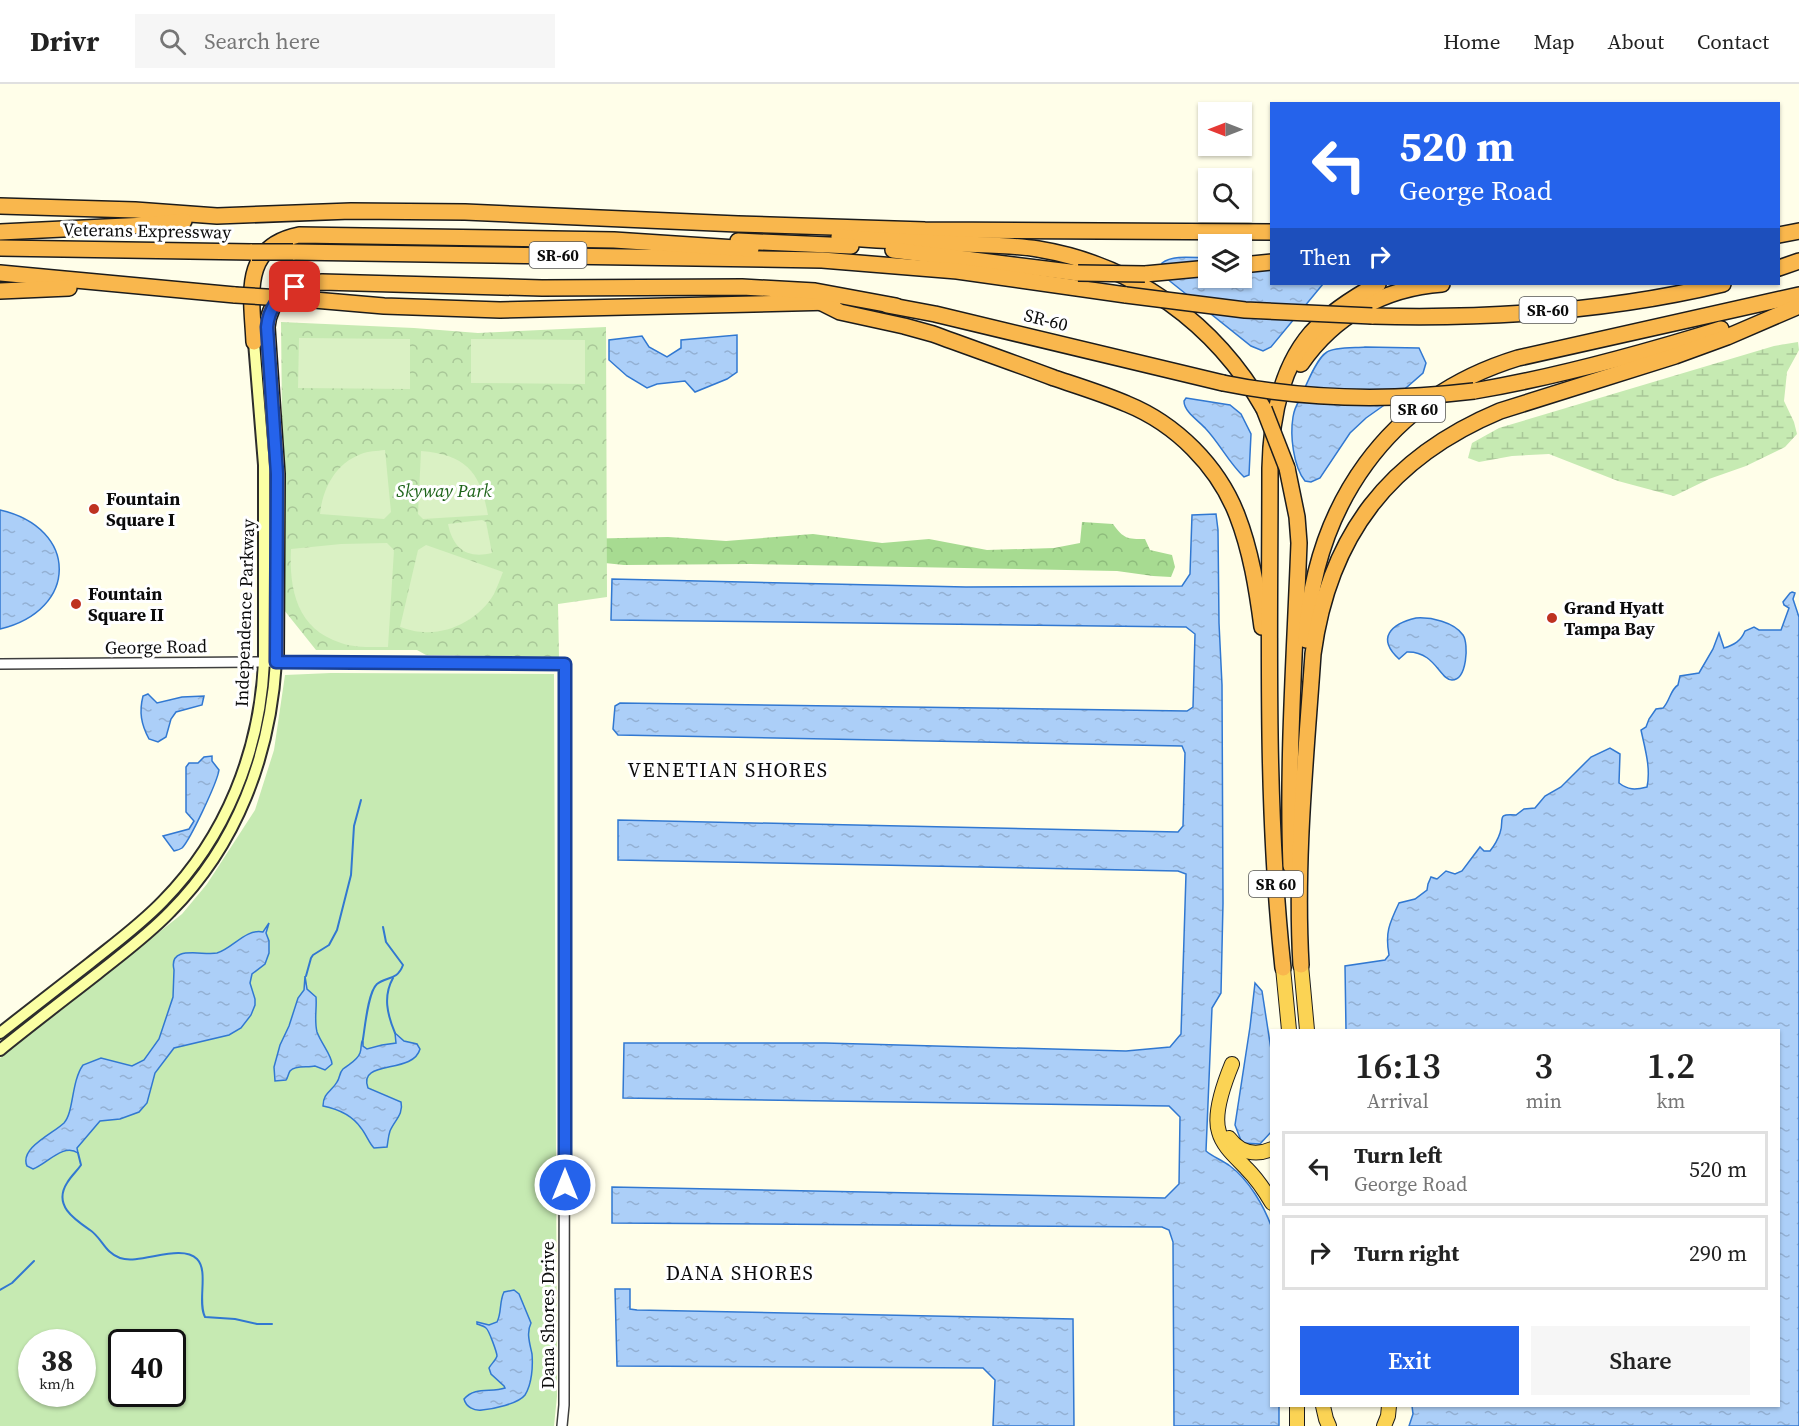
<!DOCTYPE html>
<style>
:root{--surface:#fff;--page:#f6f6f6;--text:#222;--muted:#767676;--line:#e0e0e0;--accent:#2563eb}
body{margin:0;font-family:"Source Serif 4",serif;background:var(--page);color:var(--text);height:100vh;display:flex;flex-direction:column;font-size:22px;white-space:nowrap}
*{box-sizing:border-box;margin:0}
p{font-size:20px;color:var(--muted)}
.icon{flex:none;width:33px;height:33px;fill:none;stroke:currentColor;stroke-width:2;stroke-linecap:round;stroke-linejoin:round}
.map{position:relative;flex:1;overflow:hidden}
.sheet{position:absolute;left:1270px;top:945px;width:510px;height:378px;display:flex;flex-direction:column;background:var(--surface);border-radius:0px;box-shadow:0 2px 4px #0004}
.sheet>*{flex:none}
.hud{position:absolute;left:1270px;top:18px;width:510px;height:183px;border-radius:0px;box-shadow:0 2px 4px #0004;background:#2563eb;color:#fff;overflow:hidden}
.needle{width:39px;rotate:270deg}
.controls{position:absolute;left:1198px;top:18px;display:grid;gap:12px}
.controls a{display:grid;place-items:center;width:54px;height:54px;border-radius:0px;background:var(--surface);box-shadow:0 2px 4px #0004;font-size:30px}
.speed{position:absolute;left:18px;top:1245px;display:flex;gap:12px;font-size:30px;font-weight:700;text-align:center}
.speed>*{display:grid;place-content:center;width:78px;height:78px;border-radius:50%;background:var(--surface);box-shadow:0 2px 4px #0004;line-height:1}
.speed small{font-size:15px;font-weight:400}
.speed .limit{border:3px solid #111;border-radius:9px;background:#fff;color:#111}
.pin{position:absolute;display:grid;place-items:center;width:51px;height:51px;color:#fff;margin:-26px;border-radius:12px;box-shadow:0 3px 9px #0006}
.me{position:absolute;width:66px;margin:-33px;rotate:0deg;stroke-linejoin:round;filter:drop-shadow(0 0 4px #0008)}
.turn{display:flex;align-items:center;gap:21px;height:126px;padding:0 30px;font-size:27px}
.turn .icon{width:78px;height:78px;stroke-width:2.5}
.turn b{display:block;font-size:42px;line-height:51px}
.then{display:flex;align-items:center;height:57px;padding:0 30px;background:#0003;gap:12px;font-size:22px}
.eta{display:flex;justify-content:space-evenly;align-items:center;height:102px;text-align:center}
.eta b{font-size:36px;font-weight:600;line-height:42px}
.action{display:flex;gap:12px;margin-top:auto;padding:12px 30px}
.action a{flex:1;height:69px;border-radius:0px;background:var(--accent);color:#fff;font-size:24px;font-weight:600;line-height:69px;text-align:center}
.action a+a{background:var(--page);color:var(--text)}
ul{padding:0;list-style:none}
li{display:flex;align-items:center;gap:18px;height:75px;margin:0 12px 9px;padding:0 18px;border:3px solid var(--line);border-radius:0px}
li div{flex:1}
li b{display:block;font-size:22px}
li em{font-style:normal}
header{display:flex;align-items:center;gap:36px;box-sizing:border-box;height:84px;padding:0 30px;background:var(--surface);border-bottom:2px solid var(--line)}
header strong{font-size:28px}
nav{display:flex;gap:33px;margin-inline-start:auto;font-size:21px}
.search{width:420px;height:54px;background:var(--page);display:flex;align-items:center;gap:15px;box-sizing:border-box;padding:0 21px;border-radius:0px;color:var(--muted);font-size:22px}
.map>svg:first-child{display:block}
</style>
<header>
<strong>Drivr</strong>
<div class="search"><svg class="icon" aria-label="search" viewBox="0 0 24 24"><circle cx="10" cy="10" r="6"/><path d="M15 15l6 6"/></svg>Search here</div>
<nav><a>Home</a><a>Map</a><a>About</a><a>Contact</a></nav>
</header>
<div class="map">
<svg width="1799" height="1342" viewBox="0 0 1799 1342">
<defs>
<pattern id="forest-crowns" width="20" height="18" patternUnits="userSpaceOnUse" patternTransform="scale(1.5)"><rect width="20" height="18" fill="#a7db91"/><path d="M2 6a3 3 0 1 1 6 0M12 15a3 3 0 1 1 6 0" fill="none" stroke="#8ebb7c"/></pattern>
<pattern id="wetland-marsh" width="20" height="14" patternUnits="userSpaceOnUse" patternTransform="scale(1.5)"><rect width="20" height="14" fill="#c6eab2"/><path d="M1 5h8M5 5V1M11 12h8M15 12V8" fill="none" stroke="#a9c798"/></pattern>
<pattern id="park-crowns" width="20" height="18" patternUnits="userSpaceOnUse" patternTransform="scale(1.5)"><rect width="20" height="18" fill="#c6eab2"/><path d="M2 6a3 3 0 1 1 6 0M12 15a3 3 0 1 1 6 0" fill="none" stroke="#a9c798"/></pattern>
<pattern id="water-ripples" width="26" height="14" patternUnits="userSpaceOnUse" patternTransform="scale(1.5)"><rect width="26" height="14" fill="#accff8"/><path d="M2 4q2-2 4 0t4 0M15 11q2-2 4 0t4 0" fill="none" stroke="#93b0d3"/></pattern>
</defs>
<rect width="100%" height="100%" fill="#fffee9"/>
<path fill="#c6eab2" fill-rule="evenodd" d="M331,589L554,590L557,1312L554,1342H0V974L182,830L207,800L255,726L274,666L285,591ZM32,1258H82V1310H32ZM122,1258H172V1310H122Z"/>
<path fill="url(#forest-crowns)" d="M1082,438L1113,440C1124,455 1127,455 1145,455L1150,466L1172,471L1175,483L1171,493L1153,492L1117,487L750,480L624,481L576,476L577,455L668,453L726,457L813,450L882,459L929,455L987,466L1054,464L1080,459Z"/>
<path fill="url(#wetland-marsh)" d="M1798,258L1799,266L1787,288L1784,317L1794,338L1797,350L1785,363L1746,382L1709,395L1674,412L1618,397L1549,370L1512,372L1479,378L1468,374L1472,359L1499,344L1774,262Z"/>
<path fill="url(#park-crowns)" d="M281,238L414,244L478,249L606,243L607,513L558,520L559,573L426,571L417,566H316L284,526Z"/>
<g fill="#daf1c4">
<path d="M299,254L410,255V305L298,304Z"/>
<path d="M471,255L585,256V300L471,299Z"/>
<path d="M385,366L391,428L384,435L320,430C323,404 335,380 361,370C368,367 377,367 385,366Z"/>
<path d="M421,367C467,371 480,388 488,431L423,435L418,430Z"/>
<path d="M482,436L486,438L492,469C467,475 453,465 448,440Z"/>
<path d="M387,459L394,466L388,563C373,563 355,564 341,559C297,545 289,506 291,465L341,460Z"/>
<path d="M426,461L503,488C500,496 497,503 494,510C480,534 451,550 423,548C415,548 407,545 400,543L418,466Z"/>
</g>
<g fill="url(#water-ripples)" stroke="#3178d1" stroke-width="1.5">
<path d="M1242,173H1272V200H1323L1271,263L1263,267L1251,262L1161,190L1162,179C1173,170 1195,174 1209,174V194H1242Z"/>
<path d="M737,251V288L727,295L695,308L685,297L657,300L647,304L627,292L609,276V256L642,252L649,263L667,273L681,264V256Z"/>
<path d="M1365,263L1419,264L1426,279L1423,289L1399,310L1303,308C1308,297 1317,274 1327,268C1334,263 1356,264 1365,263Z"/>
<path d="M1186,314L1230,321L1241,330L1251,350L1249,391L1244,393C1229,379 1220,360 1206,345C1199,337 1184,328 1184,317Z"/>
<path d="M1300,315L1390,317L1366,334L1350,349L1320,394L1311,398L1305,397C1293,382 1290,351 1293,333C1294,326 1297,320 1300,315Z"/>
<path d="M0,426C79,444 79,526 0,545Z"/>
<path d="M1216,430L1218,446L1219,539L1222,601L1223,819L1221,909L1212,924L1206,1067C1213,1073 1222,1076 1230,1082C1249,1096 1264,1122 1272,1144V1322H1279V1342H1174L1173,1158L1169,1146L1162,1143L612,1139V1103L1165,1114L1179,1100L1180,1033L1169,1022L623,1014L624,959H825L1126,967L1170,963L1181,950L1186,790L1178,787L618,776V736L1178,748L1183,742L1185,669L1182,662L618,651L613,645L615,622L620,619L1187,627L1193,623L1195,550L1186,543L611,536L612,495L966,503L1182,502L1190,490L1192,431Z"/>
<path d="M1792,508L1795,509L1793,515L1799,533V1342H1409L1413,1330L1412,1322H1779V946H1346L1345,882L1385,876L1389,871C1385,849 1389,840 1399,819L1415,815L1427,806L1428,800L1431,793L1437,795L1446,787L1455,790L1462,787L1480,763L1484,767H1490C1494,762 1498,755 1500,749C1505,736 1495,729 1516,731L1524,725L1535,724L1545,712L1561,703L1591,673L1610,664L1620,670L1619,699C1628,706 1635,706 1647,703C1651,684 1645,665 1641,646L1646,643L1649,635L1656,625L1663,624C1670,617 1670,606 1678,601L1680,592L1699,589L1713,565L1719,549L1724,564C1734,561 1741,557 1745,547L1754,543L1759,546H1781L1789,524L1784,521L1783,518L1790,509Z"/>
<path d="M1416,534C1431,533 1454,538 1463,551C1469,560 1467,596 1452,596C1440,596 1435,567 1407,568L1399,575C1376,554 1391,540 1416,534Z"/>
<path d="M148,610L157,619L182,613L204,612L202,621L176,628L171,635L166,653L158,658L149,655C141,640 139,628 143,612Z"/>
<path d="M212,672V677L219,686C217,699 190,756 182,764C179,766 178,766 174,767L163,752L189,745L194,737L186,728V683L189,679H198L204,673Z"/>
<path d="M269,839L266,849L269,857V869L265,880L252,890L250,899L255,915V921L251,931L241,944L229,951L174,964L155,989L147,1019L139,1028L120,1035L100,1037L77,1064L78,1069C63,1059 47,1080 33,1085L27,1082C19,1064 54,1049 64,1039C74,1028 71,998 83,981L101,974L132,982L144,976L159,955L173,913L174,886C168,860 203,872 217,869C232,865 246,844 263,848Z"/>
<path d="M305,892L307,905L316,913C317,925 314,936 317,948C321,959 332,972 332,980L325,986L315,982C308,984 295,981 290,987C288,990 288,994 286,996L275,997L274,983L280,961L289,942L298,914L304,906Z"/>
<path d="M1255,899L1262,907L1272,972V1047L1260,1060L1242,1059L1235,1041L1250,943Z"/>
<path d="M395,949L404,957L417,960L420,965C413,991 357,975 368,1004L401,1018C404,1030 394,1037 390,1047C388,1053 388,1058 387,1063L374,1064C369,1059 366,1050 361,1044C352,1031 338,1025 323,1022C323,1009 332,1007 337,998C340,994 339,989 343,985C349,980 357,977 360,969C362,964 360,960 363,955V962L367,965L382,961L396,959Z"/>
<path d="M615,1205H630V1225L637,1226L1073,1235L1074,1342H993L995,1296L983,1284L617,1282Z"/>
<path d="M514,1206L519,1210L531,1239C526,1249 530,1260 532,1270C533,1282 532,1300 525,1311C518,1320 493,1325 482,1326C474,1327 466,1323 464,1315C475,1302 491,1309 505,1304L504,1302L491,1290L489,1284C491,1280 496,1276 497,1272C497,1269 489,1246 486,1244C484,1242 480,1241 477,1240V1238L489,1241L497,1238C502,1228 499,1218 504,1208Z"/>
</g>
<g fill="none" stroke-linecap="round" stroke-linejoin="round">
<g stroke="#3178d1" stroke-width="2">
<path d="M306,892L311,874L313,871L329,861L337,846L351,791L354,742L361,716"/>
<path d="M393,894C383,912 387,930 395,949"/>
<path d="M363,955C365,943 368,908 377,900C387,892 397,897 403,881L386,858L383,843"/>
<path d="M78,1069L81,1081C77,1087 71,1092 67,1099C53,1121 74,1135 90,1146C102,1154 105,1169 120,1174C140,1181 181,1159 197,1175C209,1187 197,1218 205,1233L235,1235L257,1240H272"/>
<path d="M0,1206L12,1199L34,1177"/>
</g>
<defs>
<path id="tertiary" d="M0,580L264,578L565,580L564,1321L562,1342"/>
<g id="secondary">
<path d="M0,949C30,926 60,902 90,879C115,859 141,840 163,817C226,753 260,667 264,578V381L254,258"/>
<path d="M0,966C32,940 65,915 97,890C122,870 148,851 170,828C237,761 270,672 276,578"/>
</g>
<g id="trunk">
<path d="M1301,881L1307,946"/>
<path d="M1283,884L1289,946"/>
<path d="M1232,980C1225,997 1213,1030 1219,1048C1223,1063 1237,1074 1247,1085C1257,1095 1265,1107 1272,1119"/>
<path d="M1229,1054C1240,1069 1256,1072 1272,1065"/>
<path d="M1323,1322L1326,1335L1329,1342"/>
<path d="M1297,1342V1322"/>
<path d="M1384,1342L1388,1332L1389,1322"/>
</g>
<g id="motorway">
<path d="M0,122L135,126L217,132L351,127L465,128L738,140L925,146L1272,148"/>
<path d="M0,148L147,141L184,137"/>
<path d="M1779,151L1799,147"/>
<path d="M839,153C880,157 921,158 961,160C987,161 1013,161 1038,165C1135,181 1216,240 1264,325"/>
<path d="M738,157L851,162"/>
<path d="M0,164L252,168"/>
<path d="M893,166L1078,189"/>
<path d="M293,168L822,176L957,187L1126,211"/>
<path d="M1242,181L1272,178"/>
<path d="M1779,184L1799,177"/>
<path d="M0,189L235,211"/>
<path d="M1145,190L1209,184"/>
<path d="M0,207L69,204"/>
<path d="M314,216L384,222L500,226L833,218"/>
<path d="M820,218L840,228L904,242L933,250C974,265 1014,279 1054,294C1078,302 1104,310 1127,320C1176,340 1218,382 1237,431C1251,467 1257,505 1262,543"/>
<path d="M887,221L935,230L1223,299"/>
<path d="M1372,232C1486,235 1611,227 1723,200"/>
<path d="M254,258C252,213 240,163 299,151L614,156L751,165"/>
<path d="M1301,280C1334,232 1384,204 1442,200"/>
<path d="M1474,307C1557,293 1640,270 1721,245"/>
<path d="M1287,384L1297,433L1299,459C1295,567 1287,674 1291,782"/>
<path d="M1306,556C1314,422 1387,314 1518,274L1799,211"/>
<path d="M276,578L277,390L267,243C270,212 293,199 322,198L542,204L742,203L815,207L896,222"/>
<path d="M1301,881C1295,777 1306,673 1313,570C1329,451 1390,373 1500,327L1675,272L1727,253L1799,222"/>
<path d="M1283,884C1265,718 1270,551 1270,384C1271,338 1280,285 1311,249C1330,228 1354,213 1378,200"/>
</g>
</defs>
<use href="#tertiary" stroke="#3e3e3e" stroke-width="12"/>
<use href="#secondary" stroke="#2d2d2d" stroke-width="14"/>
<use href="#trunk" stroke="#1c1c1c" stroke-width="16"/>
<use href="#motorway" stroke="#1c1c1c" stroke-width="18"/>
<use href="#tertiary" stroke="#fff" stroke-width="9"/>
<use href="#secondary" stroke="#fbffa4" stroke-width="10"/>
<use href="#trunk" stroke="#fbd354" stroke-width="14"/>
<use href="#motorway" stroke="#f9b74d" stroke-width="15"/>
<defs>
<g id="motorway-bridge">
<path d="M252,168H293"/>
<path d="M1078,189L1145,190"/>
<path d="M235,211L314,216"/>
<path d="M1126,211L1245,226L1372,232"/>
<path d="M1223,299C1306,316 1390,317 1474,307"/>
<path d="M1264,325L1287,384"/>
</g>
</defs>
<use href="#motorway-bridge" stroke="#1c1c1c" stroke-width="18" stroke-linecap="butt"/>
<use href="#motorway-bridge" stroke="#f9b74d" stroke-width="15"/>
</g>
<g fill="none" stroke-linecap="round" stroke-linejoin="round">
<defs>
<path id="route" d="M295,203C278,212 269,224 267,243L277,390L276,578L565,580V1101"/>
</defs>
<use href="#route" stroke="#184099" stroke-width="15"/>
<use href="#route" stroke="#2563eb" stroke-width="10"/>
</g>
<g fill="#be3220" stroke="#fff" stroke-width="2">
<circle cx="94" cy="425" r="6"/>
<circle cx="76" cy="520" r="6"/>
<circle cx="1552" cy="534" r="6"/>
</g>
<g text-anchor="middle" stroke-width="6" stroke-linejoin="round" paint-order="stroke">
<g fill="#fff" stroke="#545454" stroke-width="1.5">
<rect x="529.5" y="158" width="57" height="26" rx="4.5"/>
<rect x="1519.5" y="213" width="57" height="26" rx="4.5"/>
<rect x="1391" y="312" width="54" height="26" rx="4.5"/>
<rect x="1249" y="787" width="54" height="26" rx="4.5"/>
</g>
<g font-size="16" font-weight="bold" fill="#0b0b0b">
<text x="558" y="177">SR-60</text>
<text x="1548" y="232">SR-60</text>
<text x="1418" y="331">SR 60</text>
<text x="1276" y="806">SR 60</text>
</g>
<g font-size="18" fill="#0b0b0b" stroke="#fff">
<text transform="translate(147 147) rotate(1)" y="6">Veterans Expressway</text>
<text transform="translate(1046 236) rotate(14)" y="6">SR-60</text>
<text transform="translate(245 529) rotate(-88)" y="6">Independence Parkway</text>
<text transform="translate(156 563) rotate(-1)" y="6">George Road</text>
<text transform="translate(548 1231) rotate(-90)" y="6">Dana Shores Drive</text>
</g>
<g font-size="18" font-style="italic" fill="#1e641a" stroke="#fff">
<text x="444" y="413">Skyway Park</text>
</g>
<g font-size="18" font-weight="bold" fill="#0b0b0b" stroke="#fff" text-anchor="start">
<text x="106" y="421">Fountain<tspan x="106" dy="21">Square I</tspan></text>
<text x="88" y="516">Fountain<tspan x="88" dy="21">Square II</tspan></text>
<text x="1564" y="530">Grand Hyatt<tspan x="1564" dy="21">Tampa Bay</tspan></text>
</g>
<g font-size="20" letter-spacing="1.5" fill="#0b0b0b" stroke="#fff">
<text x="728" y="693">VENETIAN SHORES</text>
<text x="740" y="1196">DANA SHORES</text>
</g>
</g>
</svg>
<div class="controls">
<a><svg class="needle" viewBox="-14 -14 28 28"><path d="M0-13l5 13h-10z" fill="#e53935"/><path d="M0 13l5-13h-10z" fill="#767676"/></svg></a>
<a><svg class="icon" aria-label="search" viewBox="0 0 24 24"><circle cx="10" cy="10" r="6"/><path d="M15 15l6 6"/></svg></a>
<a><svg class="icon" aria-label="layers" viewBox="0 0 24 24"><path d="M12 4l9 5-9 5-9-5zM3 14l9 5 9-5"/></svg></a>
</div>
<div class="speed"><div>38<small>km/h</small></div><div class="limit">40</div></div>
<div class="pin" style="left:295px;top:203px;background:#d93025"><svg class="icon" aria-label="arrive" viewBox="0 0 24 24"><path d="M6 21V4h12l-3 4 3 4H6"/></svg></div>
<svg class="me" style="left:565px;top:1101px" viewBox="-20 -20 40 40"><circle r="17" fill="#2563eb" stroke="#fff" stroke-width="3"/><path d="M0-11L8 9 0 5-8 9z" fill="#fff"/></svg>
<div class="hud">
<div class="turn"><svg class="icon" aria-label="left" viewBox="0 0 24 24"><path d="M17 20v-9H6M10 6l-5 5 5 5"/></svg><div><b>520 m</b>George Road</div></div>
<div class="then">Then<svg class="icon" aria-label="right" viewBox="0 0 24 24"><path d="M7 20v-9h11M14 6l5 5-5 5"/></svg></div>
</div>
<section class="sheet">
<div class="eta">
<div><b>16:13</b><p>Arrival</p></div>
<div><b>3</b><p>min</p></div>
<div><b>1.2</b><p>km</p></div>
</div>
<ul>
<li><svg class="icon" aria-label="left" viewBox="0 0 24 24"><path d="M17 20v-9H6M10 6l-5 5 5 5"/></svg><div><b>Turn left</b><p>George Road</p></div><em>520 m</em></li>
<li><svg class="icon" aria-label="right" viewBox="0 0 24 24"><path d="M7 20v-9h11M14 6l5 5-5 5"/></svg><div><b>Turn right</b></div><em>290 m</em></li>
</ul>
<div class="action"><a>Exit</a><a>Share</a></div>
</section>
</div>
